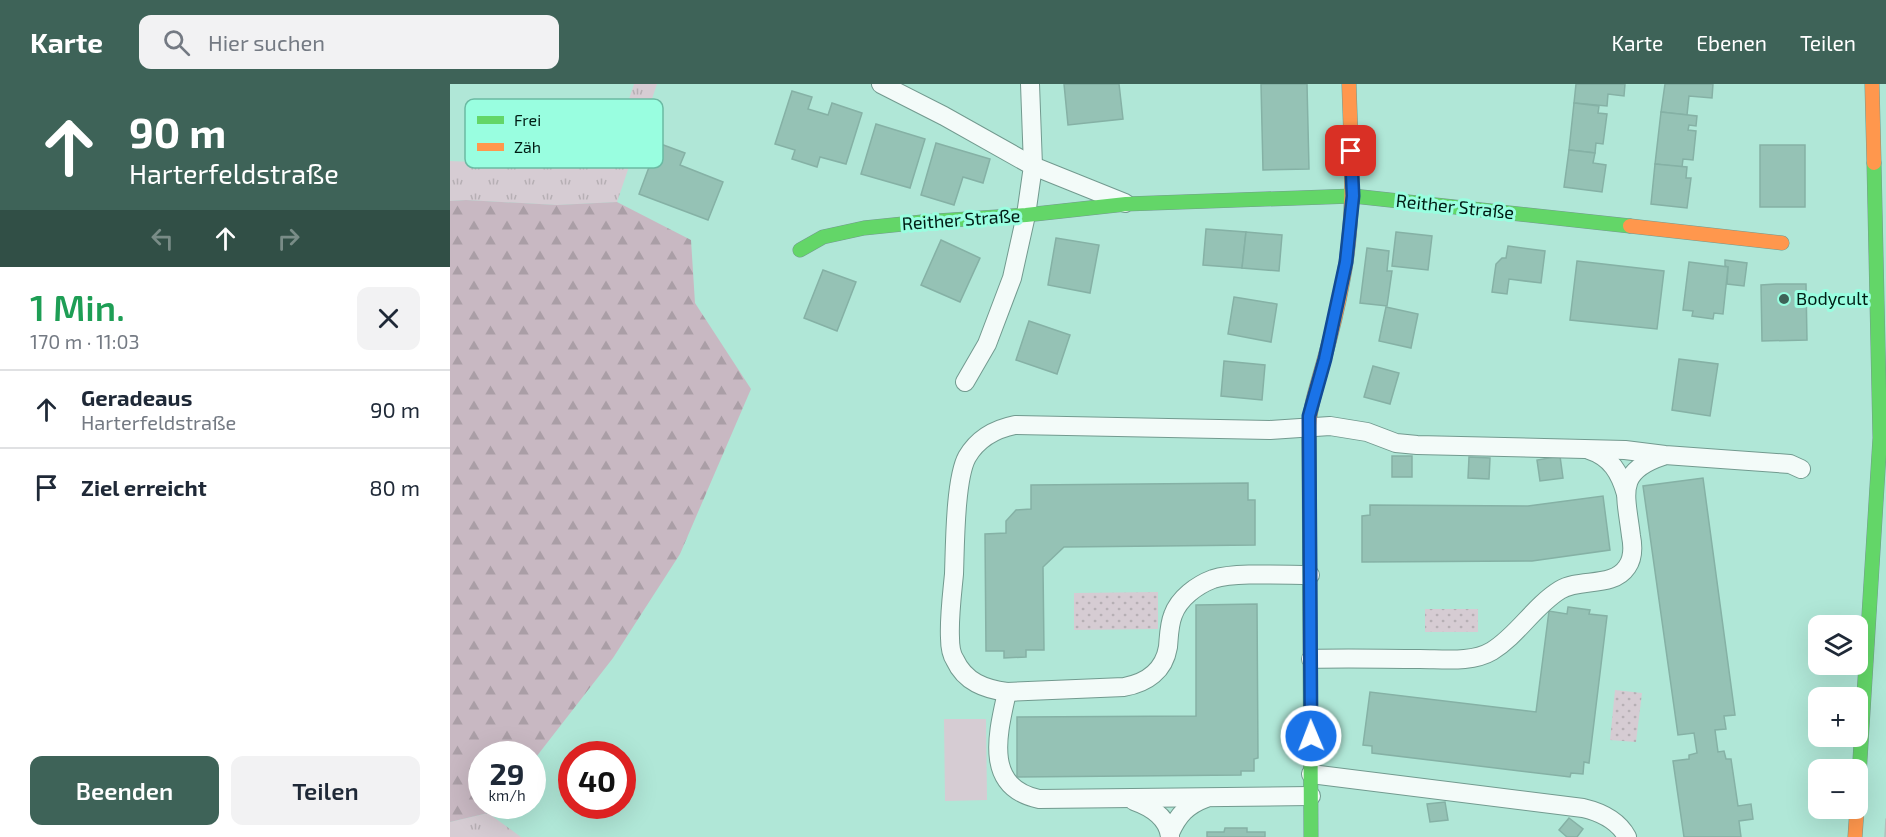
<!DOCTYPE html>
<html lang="de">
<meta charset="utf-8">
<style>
:root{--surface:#fff;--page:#f2f2f3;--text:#1f2937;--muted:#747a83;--line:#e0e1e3;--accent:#3e6358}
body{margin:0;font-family:"Exo 2",sans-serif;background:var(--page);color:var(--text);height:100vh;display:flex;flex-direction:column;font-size:22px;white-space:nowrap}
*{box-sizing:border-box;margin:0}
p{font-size:20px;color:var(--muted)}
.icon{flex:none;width:33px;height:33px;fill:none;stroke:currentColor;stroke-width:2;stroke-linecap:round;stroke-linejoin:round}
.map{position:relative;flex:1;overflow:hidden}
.side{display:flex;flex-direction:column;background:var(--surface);width:450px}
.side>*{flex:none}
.banner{background:#3e6358;color:#fff;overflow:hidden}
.buttons{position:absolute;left:1358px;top:531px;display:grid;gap:12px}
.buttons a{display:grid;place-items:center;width:60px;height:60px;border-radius:12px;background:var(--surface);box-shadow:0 6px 24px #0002;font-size:30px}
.speed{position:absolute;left:18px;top:657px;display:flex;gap:12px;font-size:30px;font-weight:700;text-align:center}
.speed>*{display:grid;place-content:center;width:78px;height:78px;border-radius:50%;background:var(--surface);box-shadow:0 6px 24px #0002;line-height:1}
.speed small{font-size:15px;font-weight:400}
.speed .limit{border:9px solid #d22;background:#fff;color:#111}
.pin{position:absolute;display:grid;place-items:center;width:51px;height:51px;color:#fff;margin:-26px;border-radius:12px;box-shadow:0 3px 9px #0006}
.me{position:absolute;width:66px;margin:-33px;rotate:359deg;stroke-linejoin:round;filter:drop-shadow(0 0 4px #0008)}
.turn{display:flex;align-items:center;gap:21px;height:126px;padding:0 30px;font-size:27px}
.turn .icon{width:78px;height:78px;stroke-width:2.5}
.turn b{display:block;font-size:42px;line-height:51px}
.lanes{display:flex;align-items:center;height:57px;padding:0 30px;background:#0003;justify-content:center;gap:30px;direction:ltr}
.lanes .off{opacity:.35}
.round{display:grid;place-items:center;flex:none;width:63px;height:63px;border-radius:12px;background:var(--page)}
.headline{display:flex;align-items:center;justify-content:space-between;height:102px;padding:0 30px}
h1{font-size:36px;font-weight:600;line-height:45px;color:#1e9e55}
.action{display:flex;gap:12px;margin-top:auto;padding:12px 30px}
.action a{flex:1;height:69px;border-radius:12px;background:var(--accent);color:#fff;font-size:24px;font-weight:600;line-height:69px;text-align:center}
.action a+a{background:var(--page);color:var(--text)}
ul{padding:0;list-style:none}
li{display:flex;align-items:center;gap:18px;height:78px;padding:0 30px;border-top:2px solid var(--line)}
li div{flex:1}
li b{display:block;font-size:22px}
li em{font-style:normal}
header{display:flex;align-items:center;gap:36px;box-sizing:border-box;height:84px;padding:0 30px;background:var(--accent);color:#fff}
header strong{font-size:28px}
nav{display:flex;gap:33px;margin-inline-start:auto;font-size:21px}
.search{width:420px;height:54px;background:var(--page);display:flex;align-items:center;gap:15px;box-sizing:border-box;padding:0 21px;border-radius:12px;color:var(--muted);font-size:22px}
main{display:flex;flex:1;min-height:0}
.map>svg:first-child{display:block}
</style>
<header>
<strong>Karte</strong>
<div class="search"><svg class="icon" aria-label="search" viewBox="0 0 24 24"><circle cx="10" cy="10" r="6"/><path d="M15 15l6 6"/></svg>Hier suchen</div>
<nav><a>Karte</a><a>Ebenen</a><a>Teilen</a></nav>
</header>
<main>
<section class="side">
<div class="banner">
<div class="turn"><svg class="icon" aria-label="ahead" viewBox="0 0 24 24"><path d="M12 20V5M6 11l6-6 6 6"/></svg><div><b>90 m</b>Harterfeldstraße</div></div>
<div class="lanes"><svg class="icon off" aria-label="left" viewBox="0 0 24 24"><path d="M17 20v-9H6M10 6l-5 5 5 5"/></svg><svg class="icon" aria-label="ahead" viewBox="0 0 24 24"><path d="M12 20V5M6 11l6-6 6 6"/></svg><svg class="icon off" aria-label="right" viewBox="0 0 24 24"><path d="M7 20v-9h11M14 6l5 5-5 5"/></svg></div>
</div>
<div class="headline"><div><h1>1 Min.</h1><p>170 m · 11:03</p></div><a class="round"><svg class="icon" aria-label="close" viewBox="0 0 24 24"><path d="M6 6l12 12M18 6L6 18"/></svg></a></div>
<ul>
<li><svg class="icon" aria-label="ahead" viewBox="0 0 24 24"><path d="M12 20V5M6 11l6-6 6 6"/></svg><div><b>Geradeaus</b><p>Harterfeldstraße</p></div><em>90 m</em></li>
<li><svg class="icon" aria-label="arrive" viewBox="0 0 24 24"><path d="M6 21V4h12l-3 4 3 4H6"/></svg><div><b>Ziel erreicht</b></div><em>80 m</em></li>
</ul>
<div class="action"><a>Beenden</a><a>Teilen</a></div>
</section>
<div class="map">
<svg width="1436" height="753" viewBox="0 0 1436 753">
<defs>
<pattern id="grass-tufts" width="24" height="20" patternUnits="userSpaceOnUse" patternTransform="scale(1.5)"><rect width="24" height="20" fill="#d6ccd3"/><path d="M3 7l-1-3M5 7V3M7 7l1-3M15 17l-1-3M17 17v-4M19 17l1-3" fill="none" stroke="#b6afb4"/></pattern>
<pattern id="forest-firs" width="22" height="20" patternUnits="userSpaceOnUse" patternTransform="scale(1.5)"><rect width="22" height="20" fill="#c8b8c2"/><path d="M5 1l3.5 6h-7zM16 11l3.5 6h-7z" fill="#aa9ea6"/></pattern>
<pattern id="park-dots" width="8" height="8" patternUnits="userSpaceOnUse" patternTransform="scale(1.5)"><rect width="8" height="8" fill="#d6ccd3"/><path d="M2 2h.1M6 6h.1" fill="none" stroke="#b6afb4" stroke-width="1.8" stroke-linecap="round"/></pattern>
</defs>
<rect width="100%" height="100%" fill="#b0e7d7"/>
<g fill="url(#grass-tufts)">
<path d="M184,0H207L167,118L107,121L16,116L0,117V77L156,84Z"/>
<path d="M38,729L71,753H0V738Z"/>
</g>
<path fill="url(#forest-firs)" d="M16,116L107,121L167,118L241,156L245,219L301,305L230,470L163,574L83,677L82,670H32V722H45L38,729L0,738V117Z"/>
<g fill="url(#park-dots)">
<path d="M708,508V545L624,546V509Z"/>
<rect x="975" y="525" width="53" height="23"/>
<path d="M1165,606L1192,609L1186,658L1160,656Z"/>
</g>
<path fill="#d6ccd3" d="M494,635H536L537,716L495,717Z"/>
<g fill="#95c2b5" stroke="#85b1a5" stroke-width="1.5">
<path d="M614,0H669L673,35L618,41Z"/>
<path d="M811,0H857L859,85L813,86Z"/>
<path d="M1126,0H1175L1174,12L1158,10L1157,22L1124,19Z"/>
<path d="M1215,0H1263L1262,14L1239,12L1237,31L1211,28Z"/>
<path d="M342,7L362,13L358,25L378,31L382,19L412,29L396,80L370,73L367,83L342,75L345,66L325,60Z"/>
<path d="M1124,19L1149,22L1148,29L1157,30L1153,60L1146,59L1145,69L1119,66Z"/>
<path d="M1211,28L1247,32L1246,42L1239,41L1238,46L1246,47L1243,76L1233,75L1232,83L1205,80Z"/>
<path d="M426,40L475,55L460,104L411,90Z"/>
<path d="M208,59L235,69L230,81L273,98L258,136L189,110Z"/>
<path d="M486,59L540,75L533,99L513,93L504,121L471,111Z"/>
<rect x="1310" y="61" width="45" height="62"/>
<path d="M1119,66L1145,69L1143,79L1156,81L1152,108L1114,103Z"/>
<path d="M1205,80L1237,83L1236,94H1241L1237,124L1201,120Z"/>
<path d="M756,145L796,148L792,184L753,181Z"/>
<path d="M796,148L832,151L829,187L792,184Z"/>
<path d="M946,148L982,152L978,186L942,182Z"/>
<path d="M606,154L649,161L640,209L598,201Z"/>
<path d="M491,156L530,174L510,218L471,201Z"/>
<path d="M1058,162L1095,167L1091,199L1059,195L1057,210L1042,208L1046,180L1052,174H1056Z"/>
<path d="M917,164L939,167L937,187H942L937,222L910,219Z"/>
<path d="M1275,176L1297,179L1294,202L1277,200L1278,183L1275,182Z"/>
<path d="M1127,177L1214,187L1207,245L1120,236Z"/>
<path d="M1239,178L1278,183L1273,230L1264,229L1263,235L1242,232L1243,227L1233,226Z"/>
<path d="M373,186L406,198L387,247L354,234Z"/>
<path d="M1326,200H1356L1357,256L1312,257L1311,201Z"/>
<path d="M784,213L827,220L821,258L778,250Z"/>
<path d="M936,223L968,230L961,264L929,257Z"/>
<path d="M579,237L620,251L607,290L566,276Z"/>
<path d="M1229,275L1268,280L1260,332L1222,326Z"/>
<path d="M774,277L815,281L812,316L771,312Z"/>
<path d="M923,282L949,289L940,320L914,313Z"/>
<rect x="942" y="372" width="20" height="21"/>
<path d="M1110,372L1113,394L1090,397L1087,376Z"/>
<path d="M1019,373L1040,374L1039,395L1018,394Z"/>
<path d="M1253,394L1285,631L1274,632L1276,645L1265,646L1268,668L1274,667L1276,675H1281L1288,722L1301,720L1303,735L1289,737L1291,753H1234L1223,677L1239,675V671L1247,669L1244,649L1228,651L1193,402Z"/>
<path d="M798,399V416H805V461L614,463L593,483L594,566H576V573L554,574V567H536L535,450L556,449V437L566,426L581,425V401Z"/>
<path d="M1153,412L1160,466L1082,477L912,478V432L920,431V421L1078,422Z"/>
<path d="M807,520L808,674L804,675V687H791V691L567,693V633L746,632V521Z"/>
<path d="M1118,523L1140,526L1139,530L1157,532L1139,679L1134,678L1133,690L1121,689L1120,693L922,669V662L913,661L920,608L1086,628L1099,527L1117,530Z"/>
<path d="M995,718L998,736L980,738L977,720Z"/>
<path d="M1119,734L1133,745L1127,753H1117L1109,746Z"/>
<path d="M775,744H797V748H815V753H757V748H774Z"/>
</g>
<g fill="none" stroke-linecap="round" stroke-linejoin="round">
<defs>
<g id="street">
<path d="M431,0L494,32L583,82L675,119"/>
<path d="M515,298L537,260L562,194L576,131L583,82L580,0"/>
<path d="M1139,366C1161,373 1170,389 1176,410"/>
<path d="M860,491C835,491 785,488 763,495C747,501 729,514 723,531C719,541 719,552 718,563C714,587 697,599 674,603L557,608C535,605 515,598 505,576C501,570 500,562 500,554C499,533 502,511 504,490C505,463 505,395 517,373C528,354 545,345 565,341L820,346L880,342L917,348L946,359L967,361L1175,366L1215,371L1340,380L1351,385"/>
<path d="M861,575C897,574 934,575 970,575C993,575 1022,579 1042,567C1068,551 1084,522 1110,506C1130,494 1163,504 1177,483C1184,473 1183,462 1181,452C1176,410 1165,388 1213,372"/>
<path d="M557,608C548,649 533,703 589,715L861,712"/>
<path d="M861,690L1133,724C1150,728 1168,736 1177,753"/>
<path d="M684,717C701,723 718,733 720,753"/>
<path d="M720,749C728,731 737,721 756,714"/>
</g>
<g id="fast">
<path d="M350,166L373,153L414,144L472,138L576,131L676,120L903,112L1180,142"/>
<path d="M859,347L861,753"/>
<path d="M1407,724L1430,354L1424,79"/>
</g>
<g id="slow">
<path d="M1422,0L1424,79"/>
<path d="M1180,142L1332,159"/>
<path d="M859,347C859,324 867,302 873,280C881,252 888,224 893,196C906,129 901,67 899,0"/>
<path d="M1405,753L1407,724"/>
</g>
</defs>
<use href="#street" stroke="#729a8f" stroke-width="20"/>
<use href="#fast" stroke="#729a8f" stroke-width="15"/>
<use href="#slow" stroke="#729a8f" stroke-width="15"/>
<use href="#street" stroke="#f3fbf9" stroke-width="18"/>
<use href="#fast" stroke="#63d668" stroke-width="14"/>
<use href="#slow" stroke="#ff974d" stroke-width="14"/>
<path stroke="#b1bfbb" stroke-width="1.5" d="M1435,753L1436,735"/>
</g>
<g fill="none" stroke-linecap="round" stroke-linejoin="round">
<defs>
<path id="route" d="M861,652L859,332L875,275L896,178L903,112L901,67"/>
</defs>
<use href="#route" stroke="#114b97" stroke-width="15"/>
<use href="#route" stroke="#1a73e8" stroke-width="10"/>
</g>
<circle fill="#3e6358" stroke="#99fee0" stroke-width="2" cx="1334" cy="215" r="6"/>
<g text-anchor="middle" stroke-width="6" stroke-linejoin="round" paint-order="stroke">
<g font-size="18" fill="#001c14" stroke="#99fee0">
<text transform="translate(1005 123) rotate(6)" y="6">Reither Straße</text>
<text transform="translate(511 136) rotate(-4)" y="6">Reither Straße</text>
</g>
<g font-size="18" fill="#001c14" stroke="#99fee0" text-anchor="start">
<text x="1346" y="221">Bodycult</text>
</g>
</g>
<rect x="15" y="15" width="198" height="69" rx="9" fill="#99fee0" stroke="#6bbaa3" stroke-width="1.5"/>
<rect x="27" y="32" width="27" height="8" fill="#63d668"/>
<rect x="27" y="59" width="27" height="8" fill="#ff974d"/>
<g font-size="16" fill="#001c14">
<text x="64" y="42">Frei</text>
<text x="64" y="69">Zäh</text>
</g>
</svg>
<div class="buttons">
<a><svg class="icon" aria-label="layers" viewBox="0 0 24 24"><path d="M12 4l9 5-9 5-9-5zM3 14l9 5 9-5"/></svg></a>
<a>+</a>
<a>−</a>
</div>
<div class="speed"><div>29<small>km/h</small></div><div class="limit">40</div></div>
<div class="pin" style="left:901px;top:67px;background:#d93025"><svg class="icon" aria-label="arrive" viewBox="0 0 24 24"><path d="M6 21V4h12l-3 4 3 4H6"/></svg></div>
<svg class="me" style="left:861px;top:652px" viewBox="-20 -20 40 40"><circle r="17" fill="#1a73e8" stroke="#fff" stroke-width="3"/><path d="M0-11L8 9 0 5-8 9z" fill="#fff"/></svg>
</div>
</main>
